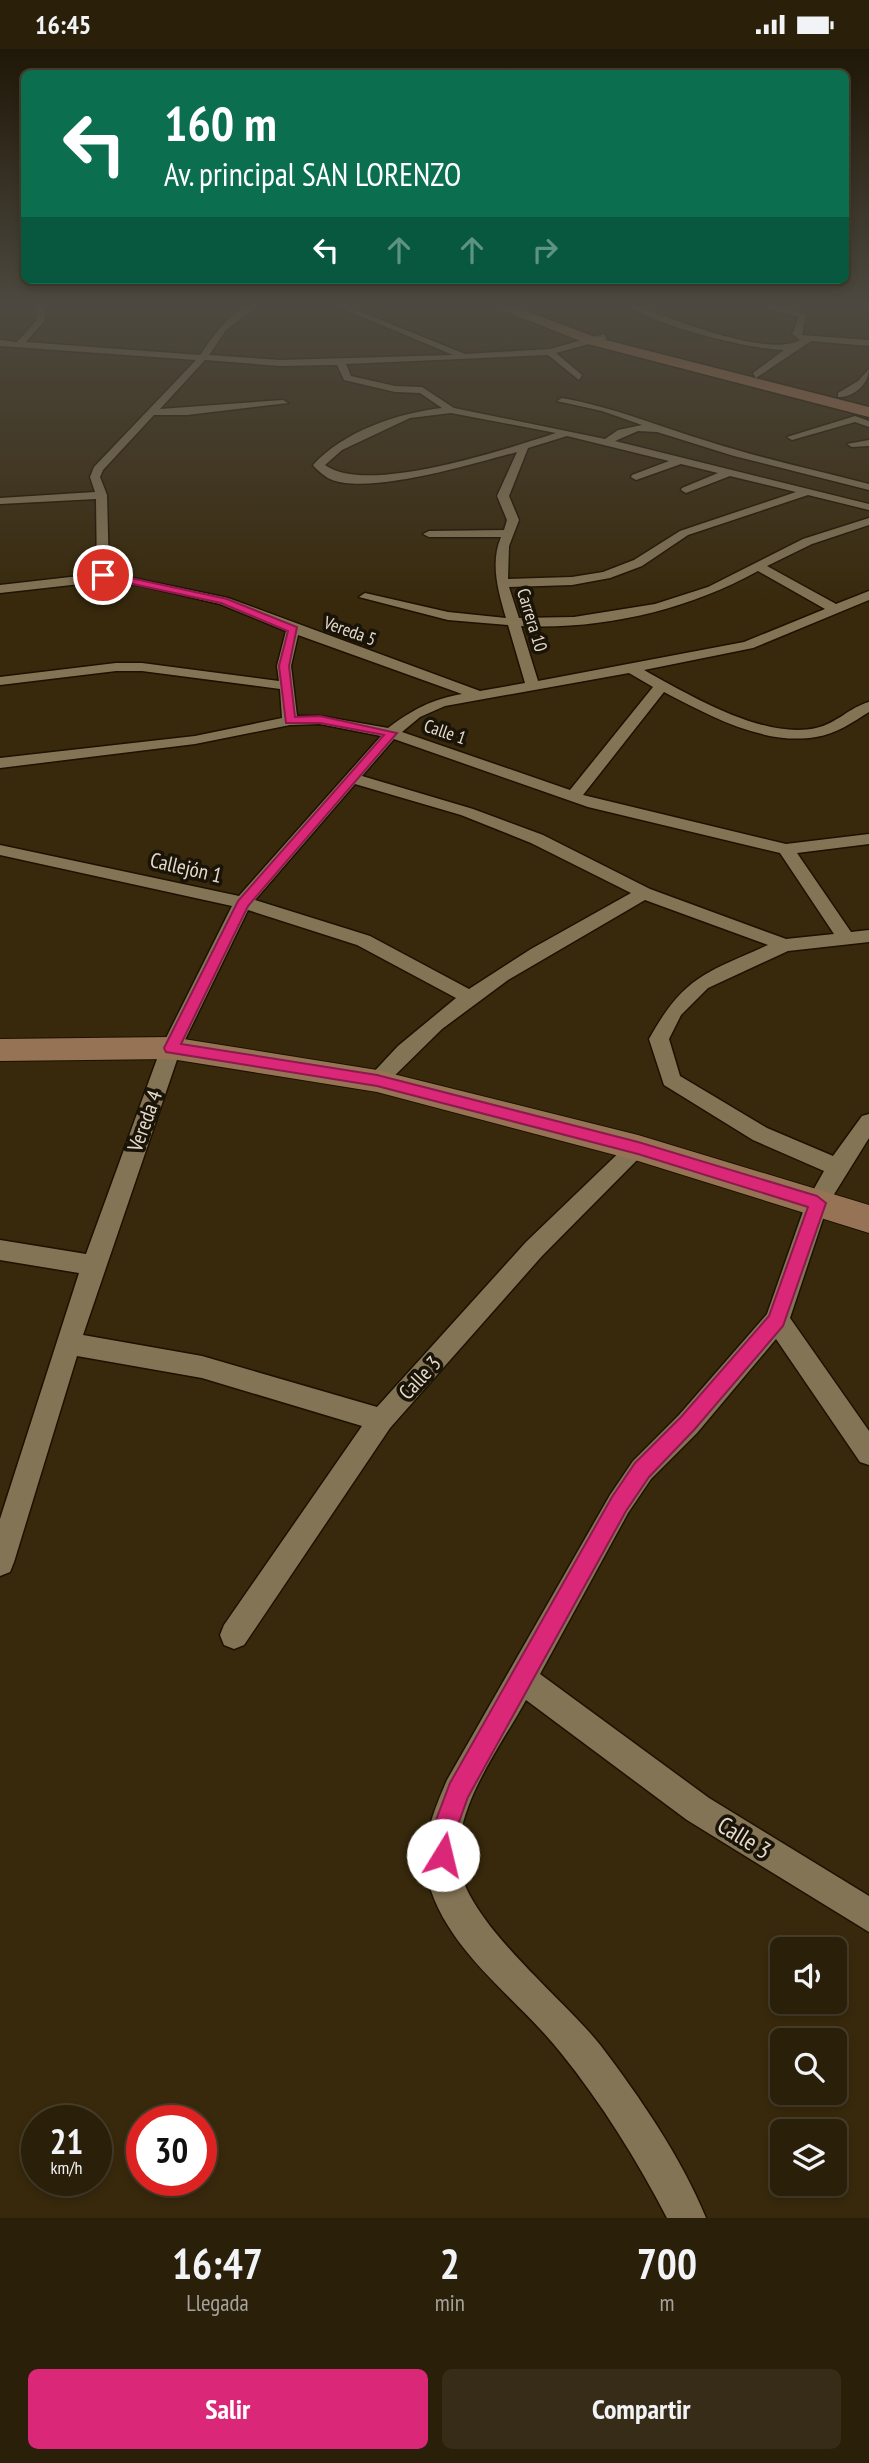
<!DOCTYPE html>
<html lang="es">
<meta charset="utf-8">
<style>
:root{--surface:#2a1f09;--page:#362c17;--text:#f1f3f6;--muted:#a5a29c;--line:#463d2a;--accent:#db2777}
body{margin:0;font-family:"PT Sans Narrow",sans-serif;background:var(--page);color:var(--text);height:100vh;display:flex;flex-direction:column;font-size:26px;white-space:nowrap}
*{box-sizing:border-box;margin:0}
p{font-size:23px;color:var(--muted)}
.icon{flex:none;width:38px;height:38px;fill:none;stroke:currentColor;stroke-width:2;stroke-linecap:round;stroke-linejoin:round}
.map{position:relative;height:2169px;overflow:hidden}
.sheet{display:flex;flex-direction:column;background:var(--surface);flex:1}
.sheet>*{flex:none}
.guide{position:absolute;left:21px;top:21px;width:828px;height:214px;border-radius:10px;box-shadow:0 4px 10px #0003,0 0 0 2px var(--line);background:#0b6e4f;color:#fff;overflow:hidden}
.fabs{position:absolute;left:770px;top:1888px;display:grid;gap:14px}
.fabs a{display:grid;place-items:center;width:77px;height:77px;border-radius:10px;background:var(--surface);box-shadow:0 4px 10px #0003,0 0 0 2px var(--line);font-size:35px}
.speed{position:absolute;left:21px;top:2056px;display:flex;gap:14px;font-size:35px;font-weight:700;text-align:center}
.speed>*{display:grid;place-content:center;width:91px;height:91px;border-radius:50%;background:var(--surface);box-shadow:0 4px 10px #0003,0 0 0 2px var(--line);line-height:1}
.speed small{font-size:18px;font-weight:400}
.speed .limit{border:10px solid #d22;background:#fff;color:#111}
.pin{position:absolute;display:grid;place-items:center;width:60px;height:60px;color:#fff;margin:-30px;border:4px solid #fff;border-radius:50%;box-shadow:0 2px 7px #0007}
.me{position:absolute;width:77px;margin:-38px;rotate:9deg;stroke-linejoin:round;filter:drop-shadow(0 0 5px #0008)}
.turn{display:flex;align-items:center;gap:24px;height:147px;padding:0 28px;font-size:32px}
.turn .icon{width:91px;height:91px;stroke-width:2.5}
.turn b{display:block;font-size:49px;line-height:60px}
.lanes{display:flex;align-items:center;height:66px;padding:0 28px;background:#0003;justify-content:center;gap:35px;direction:ltr}
.lanes .off{opacity:.35}
.eta{display:flex;justify-content:space-evenly;align-items:center;height:119px;text-align:center}
.eta b{font-size:42px;font-weight:700;line-height:49px}
.action{display:flex;gap:14px;margin-top:auto;padding:14px 28px}
.action a{flex:1;height:80px;border-radius:10px;background:var(--accent);color:#fff;font-size:28px;font-weight:700;line-height:80px;text-align:center}
.action a+a{background:var(--page);color:var(--text)}
.status{display:flex;justify-content:space-between;align-items:center;height:49px;padding:0 35px;background:var(--surface);direction:ltr}
.status svg{height:19px;fill:currentColor}
.map>svg:first-child{display:block}
</style>
<div class="status"><b>16:45</b><svg viewBox="0 0 49 12"><path d="M0 12V9h3v3zM5 12V6h3v6zM10 12V3h3v9zM15 12V0h3v12zM26 1h20v11H26zM47 4h2v5h-2z"/></svg></div>
<div class="map">
<svg width="869" height="2169" viewBox="0 0 869 2169">
<rect width="100%" height="100%" fill="#38290c"/>
<g fill="none" stroke-linecap="round" stroke-linejoin="round">
<defs>
<g id="minor">
<path d="M35,254H43L45,271L26,293L200,306C214,286 235,254 262,254L226,281L209,306L280,311L453,306L329,254H339L465,305L550,300L604,285L607,290L556,304L582,326L579,331L548,306L346,315L351,327L395,337L422,338L454,359L605,390L618,381L642,376L602,362L557,352L562,349C613,358 658,377 707,392C760,409 815,421 869,435V441L734,407L657,383L638,382L615,392L869,455V461L808,446L688,486L642,517L610,529L572,536L509,538L519,569L574,568L655,555L708,538L803,490L869,469V476L812,495L767,517L836,555L869,542V551L753,599L644,621C689,646 764,691 816,679C836,675 850,658 869,653V663C853,673 836,685 816,688C764,697 708,666 664,643L583,746L786,795L869,785V795L797,804L851,883L869,881V893L788,902L708,939L681,966L669,990L680,1027L767,1079L833,1107L862,1067L869,1065V1089L828,1155L790,1269L869,1382V1416L860,1413L776,1290L697,1384L651,1430L628,1464L540,1625L709,1749L869,1847V1883L687,1771L526,1651C500,1698 460,1750 458,1805C456,1866 563,1948 601,1997C641,2050 681,2108 706,2169H667C637,2111 602,2055 561,2004C516,1947 441,1899 426,1823C421,1792 435,1759 447,1731L610,1446L633,1412L679,1366L767,1265L806,1154L824,1122L753,1091L664,1036L649,990C684,927 706,924 768,896L645,851L508,931L442,980L384,1037H370L367,1032L370,1027L398,997L456,949L357,896L248,861L181,999L83,1286L202,1307L377,1358L526,1193L630,1093H646L649,1099L542,1207L390,1379L244,1596L234,1600L224,1596L220,1586L224,1576L362,1377L202,1329L77,1307L14,1513L10,1523L0,1527V1470L79,1224L0,1211V1191L86,1205L161,999L232,857L0,806V796L239,847L381,687L320,675L290,676L195,695L0,719V709L195,687L282,669L280,640L142,622H116L0,636V628L116,614H142L279,632L277,617L286,582L220,555L116,531L0,544V536L97,525L96,450L0,455V449L95,443L90,428L94,418L196,311L0,297V291L17,293L37,271ZM205,311L280,317L337,316L344,331L395,343L420,344L442,359C398,364 344,382 313,416C317,421 324,427 330,430C369,447 475,414 517,403L497,447L507,471L504,481L429,482L423,485L429,488H501C490,514 498,542 506,569L448,563L365,544L359,548L448,571L508,576L525,634L480,642L228,549L109,524L107,446L100,428L103,421L154,366H187L288,354L283,351L160,360ZM451,364L556,384C506,400 367,447 325,416L342,401L410,369ZM567,387L669,412L632,426L631,428L636,431L681,415L718,424L682,439L681,441L686,444L730,427L796,443L680,482L634,511L603,523L572,528L508,530L509,497L519,471L509,447L528,399ZM758,522L825,560L744,593L538,632L521,577C603,581 687,561 758,522ZM298,586L462,645C432,650 412,661 388,679L320,667H297L291,617ZM629,624L653,638L570,741L402,683L420,668L445,657ZM394,690L588,758L780,804L834,885L786,890L650,840L543,786L473,760L362,727ZM355,735L461,766L531,794L631,844L531,900L469,940L370,887L255,851Z"/>
<path d="M623,254C637,253 650,262 664,267C694,278 772,307 800,291L792,285L799,268L750,254H764L806,265L802,286L869,291V297L811,292L756,329L753,324L784,301C746,300 653,276 623,254Z"/>
<path d="M869,320C869,335 853,349 838,348V344L858,332Z"/>
<path d="M855,367L869,372V378L855,373L792,391L787,388Z"/>
<path d="M869,391V397L852,398L847,395Z"/>
</g>
<path id="secondary" d="M171,988L377,1021L638,1086L869,1156V1184L638,1112L377,1043L171,1010L0,1012V990Z"/>
<path id="primary" d="M485,254H504L598,289L869,358V368L588,295Z"/>
</defs>
<use href="#minor" stroke="#1d1200" stroke-width="3"/>
<use href="#secondary" stroke="#1d1200" stroke-width="2"/>
<use href="#primary" stroke="#1d1200" stroke-width="3"/>
<use href="#minor" fill="#847456" fill-rule="evenodd"/>
<use href="#secondary" fill="#977355" fill-rule="evenodd"/>
<use href="#primary" fill="#a97354" fill-rule="evenodd"/>
</g>
<linearGradient id="sky" x2="0" y2="1"><stop stop-color="#1f1707"/><stop offset="0.46" stop-color="#4d4940"/><stop offset="1" stop-color="#4d4940" stop-opacity="0"/></linearGradient>
<rect width="869" height="557" fill="url(#sky)"/>
<path fill="#db2777" stroke="#8e194d" stroke-width="2" d="M103,523L227,550L297,578L289,617L295,668L320,667L397,684L248,857L181,995L377,1026L638,1093L817,1147L826,1154L783,1277L694,1381L649,1428L626,1462L468,1748L454,1787L455,1806L451,1814L443,1818L434,1814L430,1787L450,1734L612,1448L635,1414L681,1368L769,1267L808,1158L638,1105L377,1037L166,1003L164,999L238,852L384,686L320,674H286L279,617L288,582L221,554L100,528Z"/>
<g text-anchor="middle" stroke-width="7" stroke-linejoin="round" paint-order="stroke">
<g font-size="18" fill="#e4dbcb" stroke="#1a1307">
<text transform="translate(532 571) rotate(73)" y="6">Carrera 10</text>
<text transform="translate(350 582) rotate(20)" y="6">Vereda 5</text>
<text transform="translate(445 683) rotate(19)" y="6">Calle 1</text>
</g>
<g font-size="21" fill="#e4dbcb" stroke="#1a1307">
<text transform="translate(186 819) rotate(13)" y="7">Callejón 1</text>
<text transform="translate(145 1072) rotate(-70)" y="7">Vereda 4</text>
<text transform="translate(420 1329) rotate(-47)" y="7">Calle 3</text>
</g>
<g font-size="24" fill="#e4dbcb" stroke="#1a1307">
<text transform="translate(744 1789) rotate(32)" y="8">Calle 3</text>
</g>
</g>
</svg>
<div class="fabs">
<a><svg class="icon" aria-label="sound" viewBox="0 0 24 24"><path d="M4 9h4l5-4v14l-5-4H4zM17 9q2 3 0 6"/></svg></a>
<a><svg class="icon" aria-label="search" viewBox="0 0 24 24"><circle cx="10" cy="10" r="6"/><path d="M15 15l6 6"/></svg></a>
<a><svg class="icon" aria-label="layers" viewBox="0 0 24 24"><path d="M12 4l9 5-9 5-9-5zM3 14l9 5 9-5"/></svg></a>
</div>
<div class="speed"><div>21<small>km/h</small></div><div class="limit">30</div></div>
<div class="pin" style="left:103px;top:526px;background:#d93025"><svg class="icon" aria-label="arrive" viewBox="0 0 24 24"><path d="M6 21V4h12l-3 4 3 4H6"/></svg></div>
<svg class="me" style="left:443px;top:1806px" viewBox="-20 -20 40 40"><circle r="19" fill="#fff"/><path d="M0-13L10 11 0 6-10 11z" fill="#db2777"/></svg>
<div class="guide">
<div class="turn"><svg class="icon" aria-label="left" viewBox="0 0 24 24"><path d="M17 20v-9H6M10 6l-5 5 5 5"/></svg><div><b>160 m</b>Av. principal SAN LORENZO</div></div>
<div class="lanes"><svg class="icon" aria-label="left" viewBox="0 0 24 24"><path d="M17 20v-9H6M10 6l-5 5 5 5"/></svg><svg class="icon off" aria-label="ahead" viewBox="0 0 24 24"><path d="M12 20V5M6 11l6-6 6 6"/></svg><svg class="icon off" aria-label="ahead" viewBox="0 0 24 24"><path d="M12 20V5M6 11l6-6 6 6"/></svg><svg class="icon off" aria-label="right" viewBox="0 0 24 24"><path d="M7 20v-9h11M14 6l5 5-5 5"/></svg></div>
</div>
</div>
<section class="sheet">
<div class="eta">
<div><b>16:47</b><p>Llegada</p></div>
<div><b>2</b><p>min</p></div>
<div><b>700</b><p>m</p></div>
</div>
<div class="action"><a>Salir</a><a>Compartir</a></div>
</section>
